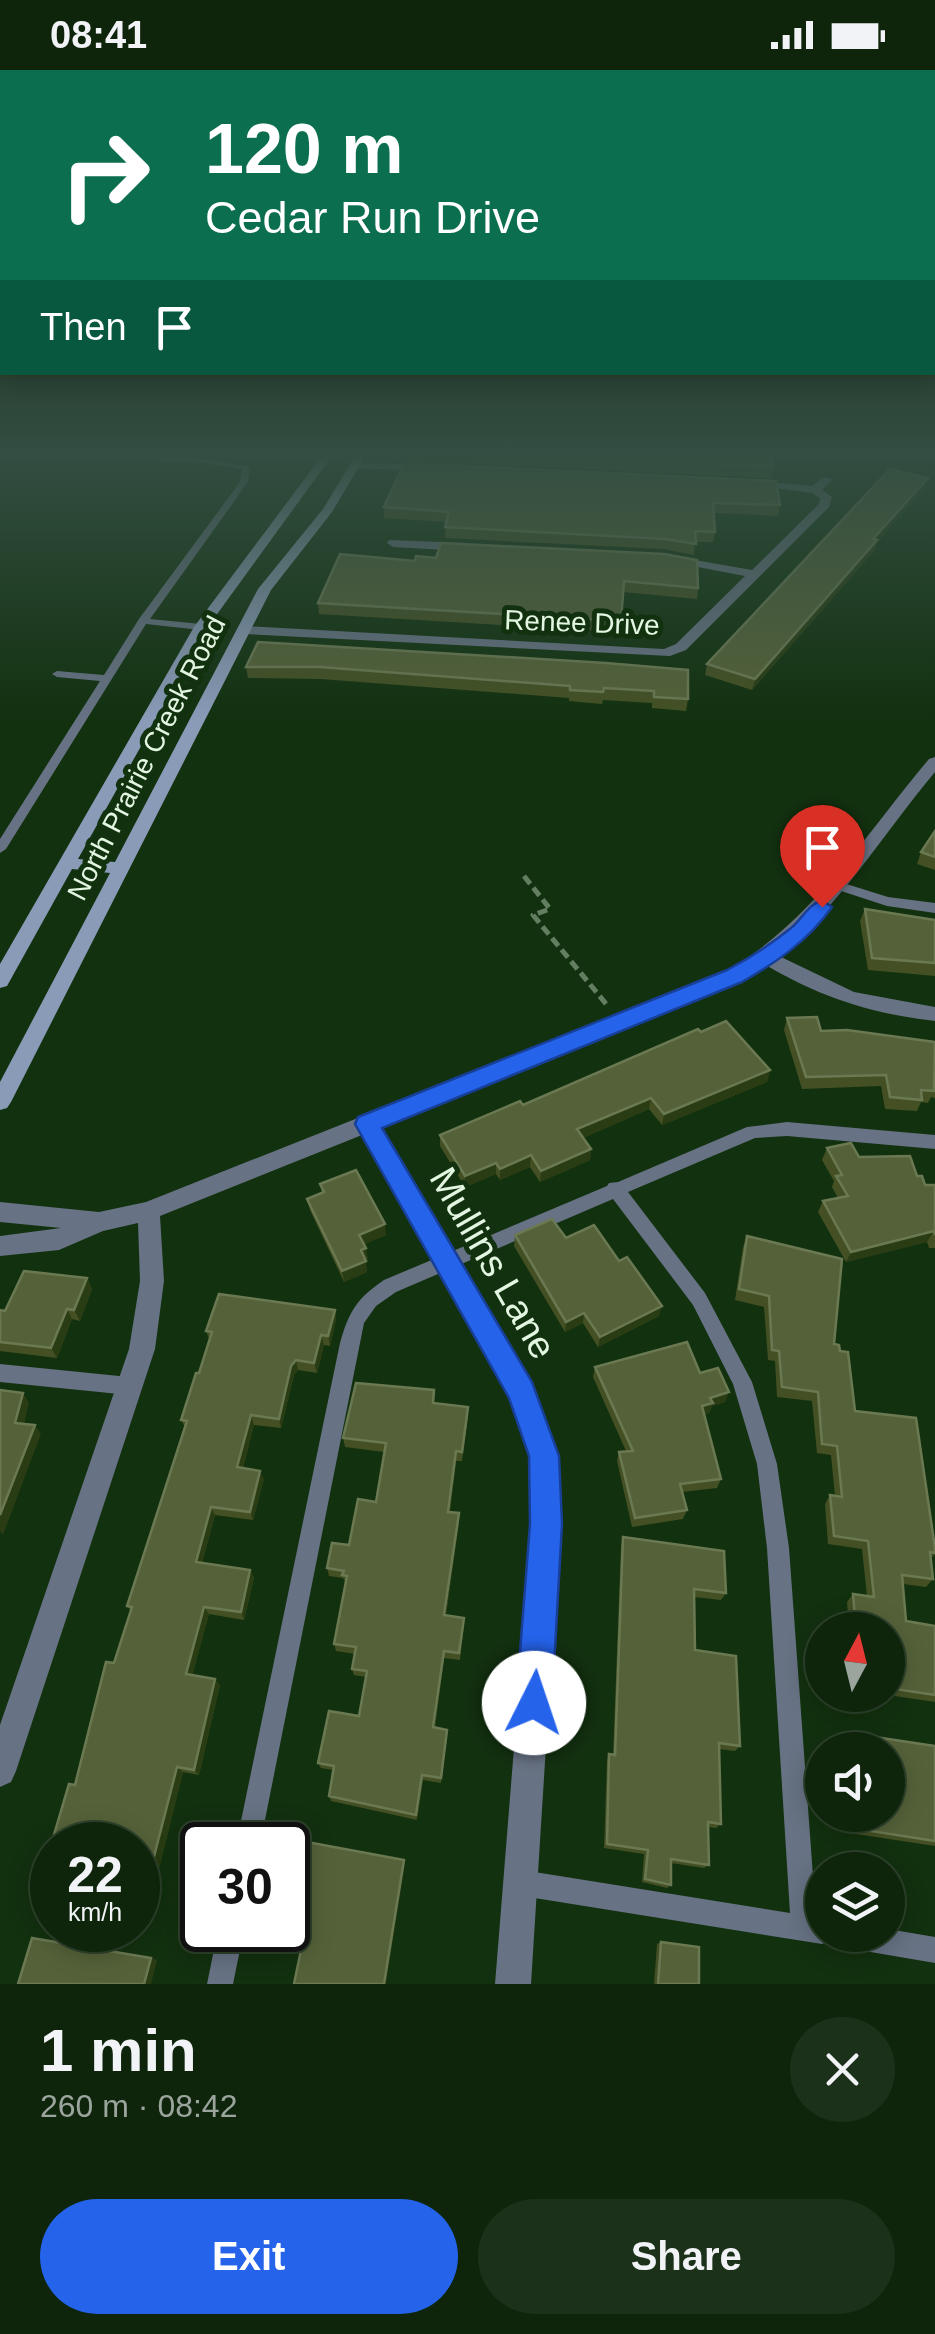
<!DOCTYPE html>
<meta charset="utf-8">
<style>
:root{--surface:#0e250b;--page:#1c3119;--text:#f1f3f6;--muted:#9ba59d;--line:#2e422c;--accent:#2563eb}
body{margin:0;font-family:Arial,sans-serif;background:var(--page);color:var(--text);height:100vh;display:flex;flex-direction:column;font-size:38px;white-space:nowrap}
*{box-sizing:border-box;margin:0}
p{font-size:32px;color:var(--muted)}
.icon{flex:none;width:55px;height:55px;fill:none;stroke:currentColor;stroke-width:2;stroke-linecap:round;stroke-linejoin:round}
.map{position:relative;height:1914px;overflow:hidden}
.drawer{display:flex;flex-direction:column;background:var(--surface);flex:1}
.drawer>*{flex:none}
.hud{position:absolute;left:0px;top:0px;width:935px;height:305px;box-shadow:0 5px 25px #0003,0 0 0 2px var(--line);background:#0b6e4f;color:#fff;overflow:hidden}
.needle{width:65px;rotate:7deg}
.controls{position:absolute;left:805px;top:1542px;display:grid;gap:20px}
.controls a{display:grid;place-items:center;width:100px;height:100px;border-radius:50%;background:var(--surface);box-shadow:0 5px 25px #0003,0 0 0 2px var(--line);font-size:50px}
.speed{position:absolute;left:30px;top:1752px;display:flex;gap:20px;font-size:50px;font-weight:700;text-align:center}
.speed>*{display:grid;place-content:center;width:130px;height:130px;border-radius:50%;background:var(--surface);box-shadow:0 5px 25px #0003,0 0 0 2px var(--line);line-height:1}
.speed small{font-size:25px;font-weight:400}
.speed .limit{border:5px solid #111;border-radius:15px;background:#fff;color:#111}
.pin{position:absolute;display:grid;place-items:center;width:85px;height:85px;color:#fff;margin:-102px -42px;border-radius:50% 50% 50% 0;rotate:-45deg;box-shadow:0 0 10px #0007}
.pin .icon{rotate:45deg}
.me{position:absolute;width:110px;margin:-55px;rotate:4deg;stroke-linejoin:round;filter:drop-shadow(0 0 8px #0008)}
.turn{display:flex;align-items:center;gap:35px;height:210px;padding:0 40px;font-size:45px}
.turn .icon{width:130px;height:130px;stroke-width:2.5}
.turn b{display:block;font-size:70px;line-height:85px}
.then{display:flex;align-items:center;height:95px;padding:0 40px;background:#0003;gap:20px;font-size:38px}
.round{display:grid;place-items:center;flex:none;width:105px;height:105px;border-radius:52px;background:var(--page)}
.head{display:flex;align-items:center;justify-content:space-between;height:170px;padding:0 40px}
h1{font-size:60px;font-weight:700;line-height:75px}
.primary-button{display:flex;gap:20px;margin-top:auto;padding:20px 40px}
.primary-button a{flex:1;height:115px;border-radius:60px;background:var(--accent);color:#fff;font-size:40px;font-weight:700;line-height:115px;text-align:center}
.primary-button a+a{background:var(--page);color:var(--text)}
.status{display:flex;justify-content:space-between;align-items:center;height:70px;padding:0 50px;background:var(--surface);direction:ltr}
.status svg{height:28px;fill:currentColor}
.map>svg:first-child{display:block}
</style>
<div class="status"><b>08:41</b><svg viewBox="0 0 49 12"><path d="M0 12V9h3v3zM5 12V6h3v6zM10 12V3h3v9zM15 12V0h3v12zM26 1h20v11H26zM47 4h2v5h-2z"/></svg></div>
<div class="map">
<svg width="935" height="1914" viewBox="0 0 935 1914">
<rect width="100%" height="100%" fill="#12310f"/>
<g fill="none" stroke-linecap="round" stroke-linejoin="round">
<path stroke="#637e61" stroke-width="5" stroke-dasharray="10 5" stroke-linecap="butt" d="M524,806L550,839L533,845L607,935"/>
<g fill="#677284" fill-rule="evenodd">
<path d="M39,383L199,388L250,397L248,412L150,549L201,554L206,557L201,560L146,554L6,779L0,783V769L100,611L57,607L52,604L57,601L104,605L139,549L240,412L242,399L199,392L43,385Z"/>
<path d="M840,812L888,827L935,833V843L887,836L835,819L833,816L835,813Z"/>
<path d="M787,1052L935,1065V1079L787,1066L755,1068L628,1122L705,1223L752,1312L777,1394L789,1478L816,1847L822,1848V1865H833L831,1870L822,1874L522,1826L513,1822L509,1813L513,1804L522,1800L790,1843L767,1478L757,1394L733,1314L693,1235L613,1129L396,1222L376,1236L364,1253L260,1775H236L340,1273C349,1242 356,1229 384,1210L607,1116L609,1113L618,1112L747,1057Z"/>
<path d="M0,1294L129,1307L136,1309L139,1316L136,1323L129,1325L0,1312Z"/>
<path d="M888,1859L935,1867V1893L847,1878L838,1874L834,1865H888Z"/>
<path d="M218,1860H244L233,1914H207Z"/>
</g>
<g fill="#677284" fill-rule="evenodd">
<path d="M351,393L428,395L434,398L428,401L355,398L351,397Z"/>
<path d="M823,407L833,409L822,420L832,427L829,437L686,580L670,586L244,564L237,560L244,556L664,579L676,574L745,506L666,491V485L752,500L819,434L820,428L812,423L748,414V410L812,416Z"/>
<path d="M389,470L466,473L472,477L466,481L393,477L387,473Z"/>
<path d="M935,687V702C883,764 842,833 779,886L854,922L935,937V951C873,944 819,927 766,895L742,911L380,1057L531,1313L557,1386L560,1454L531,1914H495L532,1454L531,1386L511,1327L362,1065L160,1146L164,1211L155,1279L16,1701L11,1712L0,1717V1655L129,1279L140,1211L138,1153L103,1161L59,1180L0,1186V1166L61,1158L0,1152V1132L99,1142L146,1132L728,901C818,845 863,767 929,689Z"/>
</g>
<path fill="#8a9bb8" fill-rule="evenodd" d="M324,383H334L207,558L78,789L115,792L258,519L323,439L357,383H367L332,442L271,520L11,1032L7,1038L0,1040V1012L110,803L72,799L7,916L0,918V894L194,557Z"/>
</g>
<g fill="#445024">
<path d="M409,383H771L773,397L771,408L409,391Z"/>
<path d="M404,393L780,435L778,446L713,443L715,462L713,472H695L694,485L663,479L445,468L446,452L384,448V437Z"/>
<path d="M925,418L877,472L874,481L752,620L705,605L707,594Z"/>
<path d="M415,491L698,518L697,529L623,522L620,562L319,544L318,533Z"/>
<path d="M606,593L688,629L686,641L652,638V633L603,630L602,634L569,631V628L321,609L248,608L246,597Z"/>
<path d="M935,761V800L917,794L921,782Z"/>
<path d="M865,839L935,850V906L868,900L860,851Z"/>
<path d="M787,948L821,961L935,972V1028L931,1027L928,1033L921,1032L917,1041L885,1039L881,1016L802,1019L784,960Z"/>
<path d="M701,962L770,1000L767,1012L662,1055L649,1039L583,1068L591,1079L590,1090L540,1112L530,1097L500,1110L496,1104L465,1117L440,1076V1065L523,1035Z"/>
<path d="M827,1078L859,1087L917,1106L925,1115H935V1178H929L927,1172L846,1192L818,1142L823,1131L838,1128L832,1117L834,1111L822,1090Z"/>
<path d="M320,1114L386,1165L364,1174L368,1189L365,1190L367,1202L344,1212L310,1140L307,1129L322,1123Z"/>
<path d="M515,1165L566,1168L659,1246L598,1277L583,1253L565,1262L514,1176Z"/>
<path d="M747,1166L834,1274L855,1341L935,1478V1484L931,1488L933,1509L926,1517L903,1514L906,1551L935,1556V1632L888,1625V1560H849L847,1532L853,1524L867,1526L862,1479L828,1474L825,1434L830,1425L835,1426L831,1385L817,1383L812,1331L777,1327L775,1291L768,1290L764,1237L735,1230L743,1177Z"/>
<path d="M87,1208L92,1219L80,1251L72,1249L57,1288L0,1281V1240L5,1241Z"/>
<path d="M335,1240L336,1250L330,1276L324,1275L317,1303L298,1300L294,1305L281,1358L254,1355L243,1398L264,1409L253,1450L215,1445L202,1493L250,1500L254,1508L244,1550L209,1544L192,1605L220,1615L199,1705L183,1702L155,1814L138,1810V1775H52V1787L48,1785L75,1715L131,1541L127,1536L185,1357L181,1350L210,1271L206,1261Z"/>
<path d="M595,1297L700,1303L725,1332L712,1336L709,1343L704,1344L721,1409L717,1418L682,1422L687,1440L683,1449L632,1457L617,1391L619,1382L626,1381L593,1307Z"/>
<path d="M435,1333L468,1347L462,1391H456L450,1442L459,1452L446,1545L464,1555L460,1590L444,1588L435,1658L447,1665L441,1713L423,1710L417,1750L331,1731L329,1726L334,1700L321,1698L318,1693L359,1646L366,1607L354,1605L352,1599L355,1584L336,1581L334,1574L346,1513L343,1508L329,1506L327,1498L349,1475L376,1432L384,1382L345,1377L343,1368Z"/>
<path d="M623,1467L726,1523L721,1530L694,1527L695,1580L740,1676L735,1681L719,1679L721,1754L716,1758L708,1757L709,1795L704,1798L671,1793V1815L667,1818L642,1812L644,1784L604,1778L607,1690L609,1684L613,1685L621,1476Z"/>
<path d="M855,1664L935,1676V1776L856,1764L855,1745H888V1680H849L848,1669Z"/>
<path d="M661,1872L699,1914H654L657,1874Z"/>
</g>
<g fill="#293c13">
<path d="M928,408L925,418L877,472L874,481L752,620L755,609L873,469Z"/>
<path d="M770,1000L767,1012L662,1055L664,1044Z"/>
<path d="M651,1028L649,1039L576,1071L577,1059Z"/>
<path d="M591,1079L590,1090L540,1112L541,1101Z"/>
<path d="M531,1085L530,1097L500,1110V1099Z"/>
<path d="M496,1093V1104L465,1117V1106Z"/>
<path d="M385,1154L386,1165L361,1176L359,1165Z"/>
<path d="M934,1161L927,1172L846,1192L851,1182Z"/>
<path d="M366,1178L368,1189L362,1191L361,1180Z"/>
<path d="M366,1191L367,1202L344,1212L342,1201Z"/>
<path d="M87,1208L92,1219L80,1251L74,1240Z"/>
<path d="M662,1236L659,1246L598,1277L600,1267Z"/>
<path d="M67,1239L72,1249L57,1288L51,1278Z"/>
<path d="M335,1240L336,1250L330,1276L328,1266Z"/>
<path d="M584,1243L583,1253L565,1262L566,1252Z"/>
<path d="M321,1265L324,1275L317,1303L314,1293Z"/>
<path d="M296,1290L298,1300L294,1305L281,1358L279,1349L291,1296Z"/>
<path d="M729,1322L725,1332L712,1336L709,1343L699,1346L702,1336L710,1328Z"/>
<path d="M23,1323L29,1333L22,1362L15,1353Z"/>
<path d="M251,1345L254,1355L241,1406L237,1397Z"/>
<path d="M35,1355L41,1364L3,1465L0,1461V1445Z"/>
<path d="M456,1381V1391L449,1450L448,1442Z"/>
<path d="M260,1401L264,1409L253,1450L250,1442Z"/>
<path d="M211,1437L215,1445L200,1500L196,1492Z"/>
<path d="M459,1443V1452L445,1552L444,1545Z"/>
<path d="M250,1500L254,1508L244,1550L241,1542Z"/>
<path d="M204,1537L209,1544L191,1611L186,1604Z"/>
<path d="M444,1581V1588L434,1663L433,1657Z"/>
<path d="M215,1609L220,1615L199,1705L194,1700Z"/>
<path d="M177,1697L183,1702L155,1814L148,1810Z"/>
<path d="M422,1705L423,1710L417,1750L416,1745Z"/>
<path d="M404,1790L405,1794L386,1914H384Z"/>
<path d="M151,1888L157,1890L151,1914H144Z"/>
</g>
<g fill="#556239" stroke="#6b7953" stroke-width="2.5">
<path d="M455,383H771L773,397Z"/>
<path d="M404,393L776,411L780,435L713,433L715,462L695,461L696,474L665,469L445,457L449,442L384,437Z"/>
<path d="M890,399L928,408L873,469L877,470L755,609L707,594Z"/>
<path d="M441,473L664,484L697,490L698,518L624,511L621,551L318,533L340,484L415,491L416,486L436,488Z"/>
<path d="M258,572L606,593L688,600V629L654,627V621L604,618L603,622L570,620V616L320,597H246Z"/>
<path d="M935,761V787L921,782Z"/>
<path d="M865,839L935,850V893L872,888Z"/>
<path d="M817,947L821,961L847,960L935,972L934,1021L921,1020L922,1030L890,1027L886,1005L806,1007L787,948Z"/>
<path d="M726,951L770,1000L664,1044L651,1028L577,1059L591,1079L541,1101L531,1085L500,1099L496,1093L465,1106L440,1065L520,1031L523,1035L698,959L701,962Z"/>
<path d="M851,1073L859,1087L910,1086L917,1106H922L925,1115H935V1165L934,1161L851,1182L823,1131L848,1126L836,1106L842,1105L827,1078Z"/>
<path d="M356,1100L385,1154L359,1165L366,1178L361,1180L366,1191L342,1201L307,1129L324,1122L320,1114Z"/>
<path d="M552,1149L566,1168L594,1155L619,1191L627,1187L662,1236L600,1267L584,1243L566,1252L515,1165Z"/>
<path d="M747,1166L842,1189L834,1274L839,1275L840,1281L848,1282L855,1341L916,1348L935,1478V1483L930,1482L933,1509L902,1505L906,1551L935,1556V1625L888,1618V1560H856L853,1524L874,1527L868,1471L834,1466L830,1425L842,1427L837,1376L822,1374L818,1322L782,1317L779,1281L772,1280L769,1226L739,1219Z"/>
<path d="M24,1201L87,1208L74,1240L67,1239L51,1278L0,1272V1240L5,1241Z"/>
<path d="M219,1224L335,1240L328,1266L321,1265L314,1293L296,1290L291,1296L279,1349L251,1345L237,1397L260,1401L250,1442L211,1437L196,1492L250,1500L241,1542L204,1537L186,1604L215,1609L194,1700L177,1697L148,1810L138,1808V1775H52V1786L48,1785L69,1714L75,1715L106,1592L114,1593L132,1537L127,1536L187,1351L181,1350L196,1303H199L212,1262L206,1261Z"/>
<path d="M687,1272L700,1303L718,1298L729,1322L710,1328L713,1333L702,1336L721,1409L680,1414L687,1440L635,1448L619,1382L633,1381L595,1297Z"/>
<path d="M356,1313L434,1320L433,1333L468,1337L462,1382L456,1381L448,1442L459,1443L444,1545L464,1548L459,1583L444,1581L433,1657L447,1660L441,1708L422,1705L416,1745L329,1726L334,1696L318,1693L329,1641L359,1646L367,1601L352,1599L356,1577L334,1574L347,1506L342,1505L344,1501L327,1498L332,1473L349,1475L358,1429L376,1432L386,1373L343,1368Z"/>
<path d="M0,1320L23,1323L15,1353L35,1355L0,1445Z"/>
<path d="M623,1467L724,1481L726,1523L694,1519L695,1580L736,1586L740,1676L719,1673L721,1754L708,1752L709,1795L671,1789V1815L645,1809L648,1780L607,1774L609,1684L615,1685Z"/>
<path d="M855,1664L935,1676V1771L864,1760L862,1745H888V1680H856Z"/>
<path d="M307,1772L404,1790L384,1914H294L301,1880L262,1871L264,1860H288V1831L295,1832Z"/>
<path d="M52,1794V1817L46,1815Z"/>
<path d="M32,1868L151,1888L144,1914H18Z"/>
<path d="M661,1872L699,1877V1914H658Z"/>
</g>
<linearGradient id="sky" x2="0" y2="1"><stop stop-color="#0a1b08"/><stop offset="0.59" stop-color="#334e42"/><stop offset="1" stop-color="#334e42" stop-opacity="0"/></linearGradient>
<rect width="935" height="651" fill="url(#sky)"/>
<path fill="#2563eb" stroke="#184099" stroke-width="2.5" d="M822,830L832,837C809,870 777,892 742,912L382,1058L532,1312L559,1386L562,1454L552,1633L546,1646L534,1651L522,1646L516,1633L530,1454L529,1386L509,1328L355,1054L358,1047L727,900C750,888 770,875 791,858C802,849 808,835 822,830Z"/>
<g text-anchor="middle" stroke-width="10" stroke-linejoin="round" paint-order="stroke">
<g font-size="28" fill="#e3f6e1" stroke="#12310f">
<text transform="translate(582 552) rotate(2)" y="10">Renee Drive</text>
<text transform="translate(146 688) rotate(-63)" y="10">North Prairie Creek Road</text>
</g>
<g font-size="38" fill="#e3f6e1" stroke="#12310f">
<text transform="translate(493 1193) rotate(60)" y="13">Mullins Lane</text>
</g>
</g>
</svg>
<div class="controls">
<a><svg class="needle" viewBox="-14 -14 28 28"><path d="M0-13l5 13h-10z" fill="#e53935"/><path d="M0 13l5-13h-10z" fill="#9ba59d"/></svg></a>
<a><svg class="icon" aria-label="sound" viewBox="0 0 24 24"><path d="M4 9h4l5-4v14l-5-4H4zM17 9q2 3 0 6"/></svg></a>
<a><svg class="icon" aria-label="layers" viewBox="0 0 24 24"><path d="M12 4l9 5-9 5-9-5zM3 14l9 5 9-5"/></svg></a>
</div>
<div class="speed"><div>22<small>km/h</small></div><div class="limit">30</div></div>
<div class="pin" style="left:822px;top:837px;background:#d93025"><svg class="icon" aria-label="arrive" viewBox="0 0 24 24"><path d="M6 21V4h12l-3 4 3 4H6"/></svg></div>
<svg class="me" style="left:534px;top:1633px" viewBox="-20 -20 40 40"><circle r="19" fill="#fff"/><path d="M0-13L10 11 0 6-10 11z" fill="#2563eb"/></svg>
<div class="hud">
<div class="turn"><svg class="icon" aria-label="right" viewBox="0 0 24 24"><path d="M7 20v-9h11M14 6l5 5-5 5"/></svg><div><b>120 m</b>Cedar Run Drive</div></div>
<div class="then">Then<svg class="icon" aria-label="arrive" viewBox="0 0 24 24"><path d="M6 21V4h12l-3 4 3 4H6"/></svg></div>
</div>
</div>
<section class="drawer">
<div class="head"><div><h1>1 min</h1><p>260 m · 08:42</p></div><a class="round"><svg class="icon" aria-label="close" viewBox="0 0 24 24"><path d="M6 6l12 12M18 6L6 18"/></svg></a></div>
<div class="primary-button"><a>Exit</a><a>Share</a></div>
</section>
